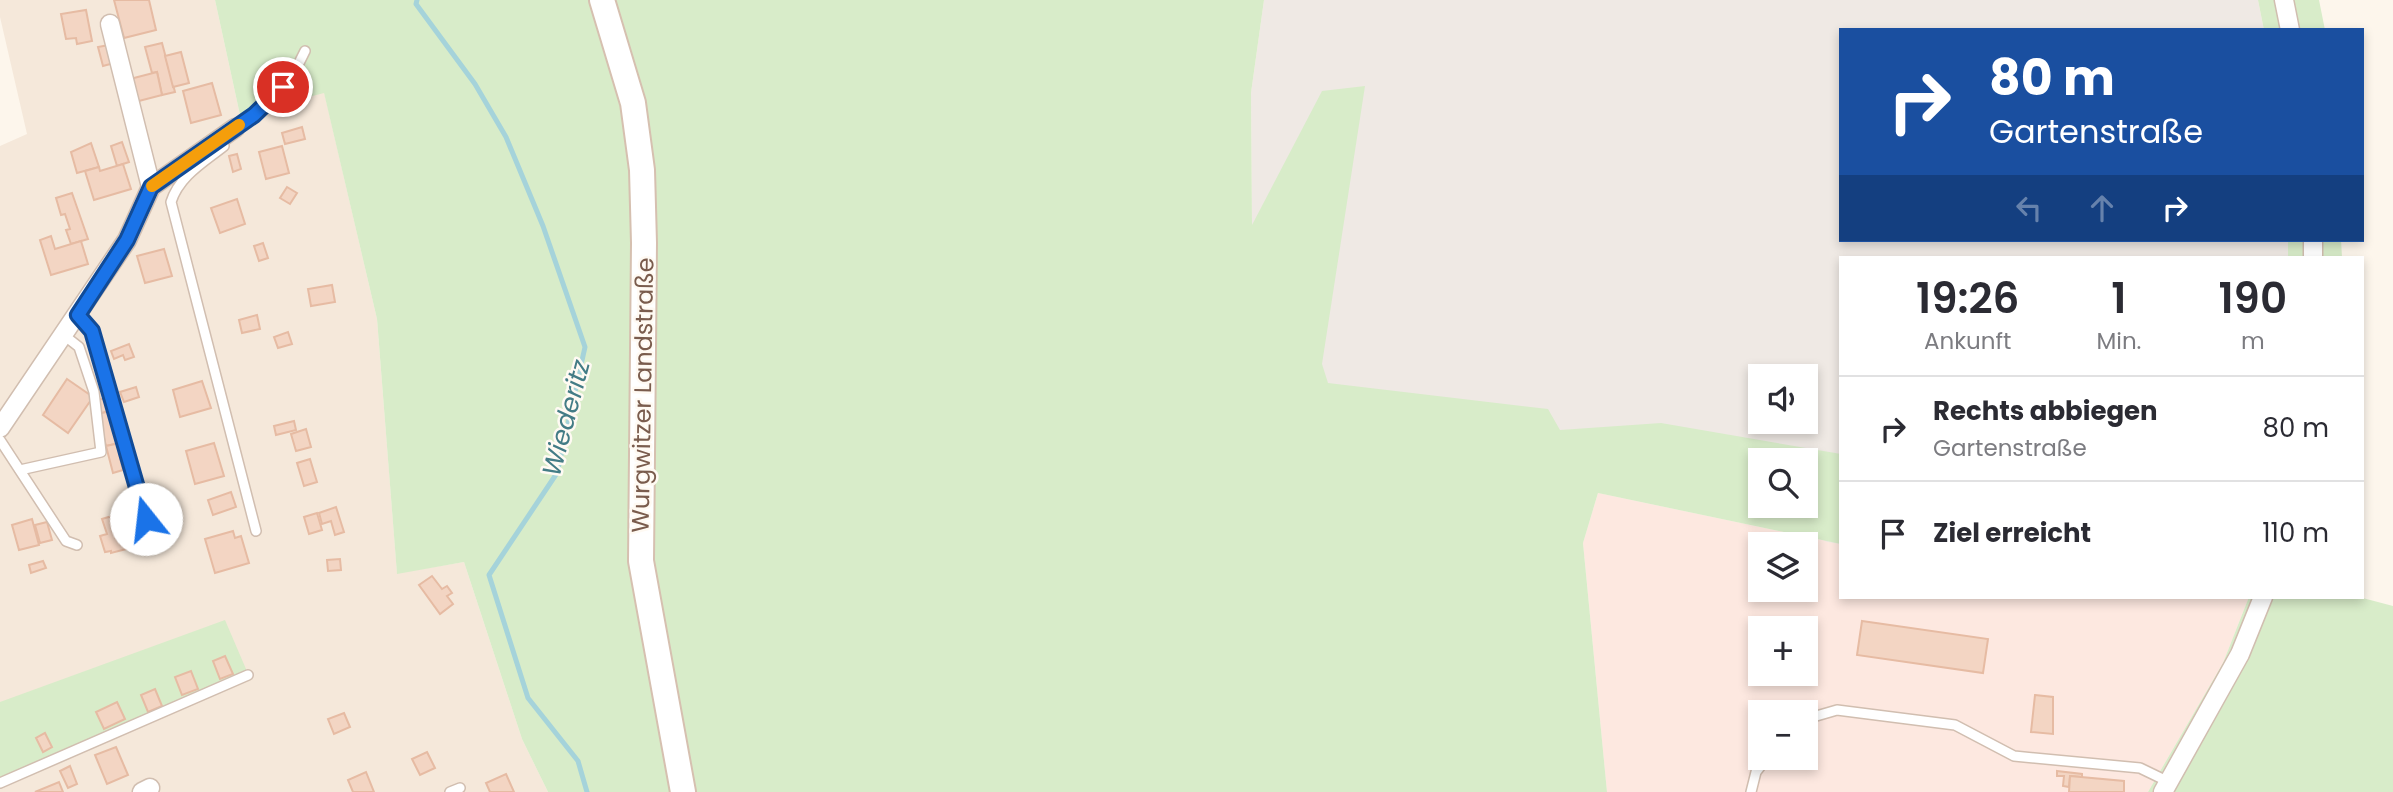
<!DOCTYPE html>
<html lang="de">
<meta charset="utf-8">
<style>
:root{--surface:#fff;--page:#f7f7f7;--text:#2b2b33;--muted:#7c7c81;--line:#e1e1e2}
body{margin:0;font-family:Poppins,sans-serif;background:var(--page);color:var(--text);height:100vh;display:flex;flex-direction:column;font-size:26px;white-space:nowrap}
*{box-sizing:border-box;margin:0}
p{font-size:23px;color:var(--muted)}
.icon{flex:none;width:38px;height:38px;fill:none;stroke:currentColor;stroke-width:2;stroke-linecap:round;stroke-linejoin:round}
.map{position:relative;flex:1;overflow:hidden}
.details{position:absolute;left:1839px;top:256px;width:525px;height:343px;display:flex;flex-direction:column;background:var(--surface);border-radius:0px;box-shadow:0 4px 10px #0003}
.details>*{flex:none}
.guide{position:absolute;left:1839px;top:28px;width:525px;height:214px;border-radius:0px;box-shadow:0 4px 10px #0003;background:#1a4fa0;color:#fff;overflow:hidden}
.controls{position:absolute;left:1748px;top:364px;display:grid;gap:14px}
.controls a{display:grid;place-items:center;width:70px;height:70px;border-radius:0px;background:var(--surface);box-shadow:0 4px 10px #0003;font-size:35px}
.pin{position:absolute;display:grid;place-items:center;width:60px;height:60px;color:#fff;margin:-30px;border:4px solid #fff;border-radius:50%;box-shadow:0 2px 7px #0007}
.me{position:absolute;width:77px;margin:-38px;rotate:344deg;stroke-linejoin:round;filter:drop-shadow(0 0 5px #0008)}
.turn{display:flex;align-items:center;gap:24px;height:147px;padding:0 35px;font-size:32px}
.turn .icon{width:91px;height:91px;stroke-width:2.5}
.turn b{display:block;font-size:49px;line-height:60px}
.lanes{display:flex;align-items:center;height:66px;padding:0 35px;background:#0003;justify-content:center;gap:35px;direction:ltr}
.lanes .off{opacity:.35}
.eta{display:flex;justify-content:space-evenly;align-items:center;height:119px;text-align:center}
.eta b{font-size:42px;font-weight:600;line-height:49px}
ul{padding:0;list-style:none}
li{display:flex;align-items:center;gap:21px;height:105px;padding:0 35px;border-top:2px solid var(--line)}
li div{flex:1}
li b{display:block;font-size:26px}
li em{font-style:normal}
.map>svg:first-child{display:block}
</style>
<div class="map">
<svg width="2393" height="792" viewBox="0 0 2393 792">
<rect width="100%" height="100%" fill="#fdf6ec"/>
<path fill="#f5e8da" d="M0,0H215L240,115L324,92L377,319L397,573L464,562L522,739L548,792H0V146L27,134L0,17Z"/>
<path fill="#fde8e0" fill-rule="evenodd" d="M1598,493L1841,544V597H2249L2223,663L2148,792H1607L1583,543ZM1760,544H1806V590H1760ZM1760,628H1806V674H1760ZM1760,712H1806V758H1760Z"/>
<path fill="#efe9e4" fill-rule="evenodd" d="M1264,0H2258L2264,30H1841V240H2288V257H1841V544L1827,542L1605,428L1354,441L1252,226L1251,93ZM1760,376H1806V422H1760ZM1760,460H1806V506H1760Z"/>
<g fill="#d8ecc9" fill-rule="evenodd">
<path d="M215,0H1264L1251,93L1252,225L1322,91L1365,86L1322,364L1328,383L1548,409L1560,430L1661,423L1841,454V544L1598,493L1583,543L1607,792H548L522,739L464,562L397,574L377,319L324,93L240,115ZM1760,460H1806V506H1760Z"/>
<path d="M2258,0H2319L2325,30H2264Z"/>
<path d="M2288,240H2341L2342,257H2288Z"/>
<path d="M2249,597H2359L2393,606V792H2148L2223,663Z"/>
<path d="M225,620L249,676L0,784V702Z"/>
</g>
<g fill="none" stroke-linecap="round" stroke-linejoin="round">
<path stroke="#a5d3da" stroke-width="5" d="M417,0L416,4L475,84L506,137L543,226L585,347L557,473L489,575L528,698L578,761L587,792"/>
</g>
<g fill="#f3d5c3" stroke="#e6bba3" stroke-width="2">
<path d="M114,0H149L156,30L124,38Z"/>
<path d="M86,10L92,41L77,44L76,38L66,39L61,14Z"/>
<path d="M162,43L175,92L162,95L157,72L152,73L145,47Z"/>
<path d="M109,45L114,63L103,66L98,47Z"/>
<path d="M181,52L189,83L173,87L165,56Z"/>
<path d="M157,72L162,95L135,102L130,79Z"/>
<path d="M212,83L221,115L191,123L183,91Z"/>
<path d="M302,127L305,139L285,144L282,133Z"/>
<path d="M122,142L129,162L117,166L111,146Z"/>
<path d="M91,143L99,167L77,173L71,152Z"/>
<path d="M282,146L289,173L266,179L259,152Z"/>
<path d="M237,154L241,169L233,172L229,156Z"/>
<path d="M123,164L131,189L94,200L85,171L99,167L100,171Z"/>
<path d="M287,187L297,193L290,204L280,198Z"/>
<path d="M72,193L88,239L71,244L66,230L70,229L65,214L61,215L56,198Z"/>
<path d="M237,199L245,224L220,233L211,208Z"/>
<path d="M51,236L55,249L81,241L88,264L51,275L40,240Z"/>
<path d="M263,243L268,258L259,261L254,246Z"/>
<path d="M164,249L172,276L145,283L137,256Z"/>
<path d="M332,285L335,302L311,306L308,289Z"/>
<path d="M257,315L260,329L242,333L239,320Z"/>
<path d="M288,332L292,344L278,348L274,337Z"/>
<path d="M129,344L134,357L125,360L123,355L114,359L111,351Z"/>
<path d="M67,379L93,397L68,433L43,415Z"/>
<path d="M202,381L211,408L180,417L173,390Z"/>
<path d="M136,387L139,397L124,402L120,392Z"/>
<path d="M106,398L110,411L98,414L97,400Z"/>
<path d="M110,411L119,443L106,446L98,414Z"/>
<path d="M294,421L296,430L276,435L274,426Z"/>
<path d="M306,429L311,447L296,451L291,434Z"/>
<path d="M120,443L123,453L119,454L123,470L113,473L106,446Z"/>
<path d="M214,443L224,476L195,484L186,451Z"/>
<path d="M310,459L317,482L304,486L297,463Z"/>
<path d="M231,492L236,507L213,515L208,500Z"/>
<path d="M336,507L344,532L335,535L331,521L322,524L319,513Z"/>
<path d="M132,510L142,545L111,553V551L105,552L100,536L107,534L102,519Z"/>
<path d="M317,513L322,530L309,534L304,517Z"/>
<path d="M32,519L39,545L19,550L12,525Z"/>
<path d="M47,522L52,540L40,543L35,525Z"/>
<path d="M233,531L235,538L241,536L249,563L215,573L205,539Z"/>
<path d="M340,559L341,570L328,571L327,560Z"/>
<path d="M43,561L46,568L31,573L29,565Z"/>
<path d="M432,576L442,589L447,586L452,593L447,596L453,604L440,614L419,585Z"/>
<path d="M1862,621L1988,639L1983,673L1857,655Z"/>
<path d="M225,656L233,674L220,679L213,661Z"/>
<path d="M191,671L198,689L182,695L175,677Z"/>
<path d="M155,689L162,706L148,712L141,695Z"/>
<path d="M2035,695L2053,697V734L2031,732Z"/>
<path d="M117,702L125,719L104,729L96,712Z"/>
<path d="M344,713L350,727L334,734L328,719Z"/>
<path d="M45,733L52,747L43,752L36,738Z"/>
<path d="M116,747L128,775L107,784L95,755Z"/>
<path d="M427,752L435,768L420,775L412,759Z"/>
<path d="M70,766L77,784L68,788L60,771Z"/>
<path d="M2057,771L2082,774V777L2070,776L2069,787L2063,786L2064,776H2057Z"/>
<path d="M366,772L374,792H353L348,780Z"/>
<path d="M506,774L514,792H490L486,783Z"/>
<path d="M2070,776L2124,781V792H2069Z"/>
<path d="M59,782L63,792H35Z"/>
</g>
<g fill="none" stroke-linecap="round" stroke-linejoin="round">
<defs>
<g id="service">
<path d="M235,128C265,107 290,85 305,51"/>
<path d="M224,146C204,162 179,176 171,202L256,531"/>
<path d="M78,315L92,331L146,519"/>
<path d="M0,440L66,541L77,545"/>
<path d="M20,470L101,452L94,392L79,347L65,336"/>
<path d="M1806,719L1837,710L1955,725L2014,756L2140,768L2169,782"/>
<path d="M0,783L248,675"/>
<path d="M450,792L460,788"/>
<path d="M1751,792L1756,772L1767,758"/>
</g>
<g id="minor">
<path d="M2284,0L2290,30"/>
<path d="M110,24L151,187"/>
<path d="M2313,240V257"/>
<path d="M0,428L127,240L151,187L235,128"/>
<path d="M142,792L150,788"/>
<path d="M2163,792L2240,654L2263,597"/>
</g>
<path id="secondary" d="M602,0L633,103L642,170L644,243L641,561L683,792"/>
</defs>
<use href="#service" stroke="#d1beb0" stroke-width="12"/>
<use href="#minor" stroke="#d1beb0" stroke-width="21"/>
<use href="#secondary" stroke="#d6c0b0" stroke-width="28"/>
<use href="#service" stroke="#fff" stroke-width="9"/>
<use href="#minor" stroke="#fff" stroke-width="18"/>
<use href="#secondary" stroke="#fff" stroke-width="24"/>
</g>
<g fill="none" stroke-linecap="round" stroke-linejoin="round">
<defs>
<path id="route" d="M146,519L92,331L78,315L127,240L151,187L254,115L283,87"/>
</defs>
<use href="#route" stroke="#114b97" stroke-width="18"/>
<use href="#route" stroke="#1a73e8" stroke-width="12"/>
<path stroke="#f59e0b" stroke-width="12" d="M152,186L239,125"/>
</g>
<g text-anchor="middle" stroke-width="5" stroke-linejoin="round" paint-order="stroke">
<g font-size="24" fill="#7a5c4d" stroke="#fffaf3">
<text transform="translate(643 395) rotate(-89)" y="8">Wurgwitzer Landstraße</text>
</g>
<g font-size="26" font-style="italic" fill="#437c86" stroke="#fffaf3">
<text transform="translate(566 418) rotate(-75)" y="9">Wiederitz</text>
</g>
</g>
</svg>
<div class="controls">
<a><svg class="icon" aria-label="sound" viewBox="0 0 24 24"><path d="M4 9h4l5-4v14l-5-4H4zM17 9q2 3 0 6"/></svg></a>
<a><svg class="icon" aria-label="search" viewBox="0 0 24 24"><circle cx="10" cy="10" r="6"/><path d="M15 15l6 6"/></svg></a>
<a><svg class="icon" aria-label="layers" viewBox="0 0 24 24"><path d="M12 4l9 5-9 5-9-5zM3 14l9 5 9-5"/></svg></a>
<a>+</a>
<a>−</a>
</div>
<div class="pin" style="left:283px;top:87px;background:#d93025"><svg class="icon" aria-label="arrive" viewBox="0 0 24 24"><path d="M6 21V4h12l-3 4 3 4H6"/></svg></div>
<svg class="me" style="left:146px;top:519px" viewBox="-20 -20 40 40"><circle r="19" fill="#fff"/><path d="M0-13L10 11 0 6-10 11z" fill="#1a73e8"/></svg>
<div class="guide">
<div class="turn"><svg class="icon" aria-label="right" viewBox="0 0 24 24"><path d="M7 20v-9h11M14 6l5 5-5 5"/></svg><div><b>80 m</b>Gartenstraße</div></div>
<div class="lanes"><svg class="icon off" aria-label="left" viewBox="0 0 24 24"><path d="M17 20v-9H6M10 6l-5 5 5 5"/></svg><svg class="icon off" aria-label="ahead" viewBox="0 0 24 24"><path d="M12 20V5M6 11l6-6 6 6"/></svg><svg class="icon" aria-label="right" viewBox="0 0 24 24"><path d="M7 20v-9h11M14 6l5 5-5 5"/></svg></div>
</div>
<section class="details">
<div class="eta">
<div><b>19:26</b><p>Ankunft</p></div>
<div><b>1</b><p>Min.</p></div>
<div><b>190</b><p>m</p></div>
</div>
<ul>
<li><svg class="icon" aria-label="right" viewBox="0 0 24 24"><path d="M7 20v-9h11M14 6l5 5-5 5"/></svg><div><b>Rechts abbiegen</b><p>Gartenstraße</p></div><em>80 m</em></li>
<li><svg class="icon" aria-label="arrive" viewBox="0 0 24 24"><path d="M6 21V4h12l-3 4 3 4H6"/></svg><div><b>Ziel erreicht</b></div><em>110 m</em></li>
</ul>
</section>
</div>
